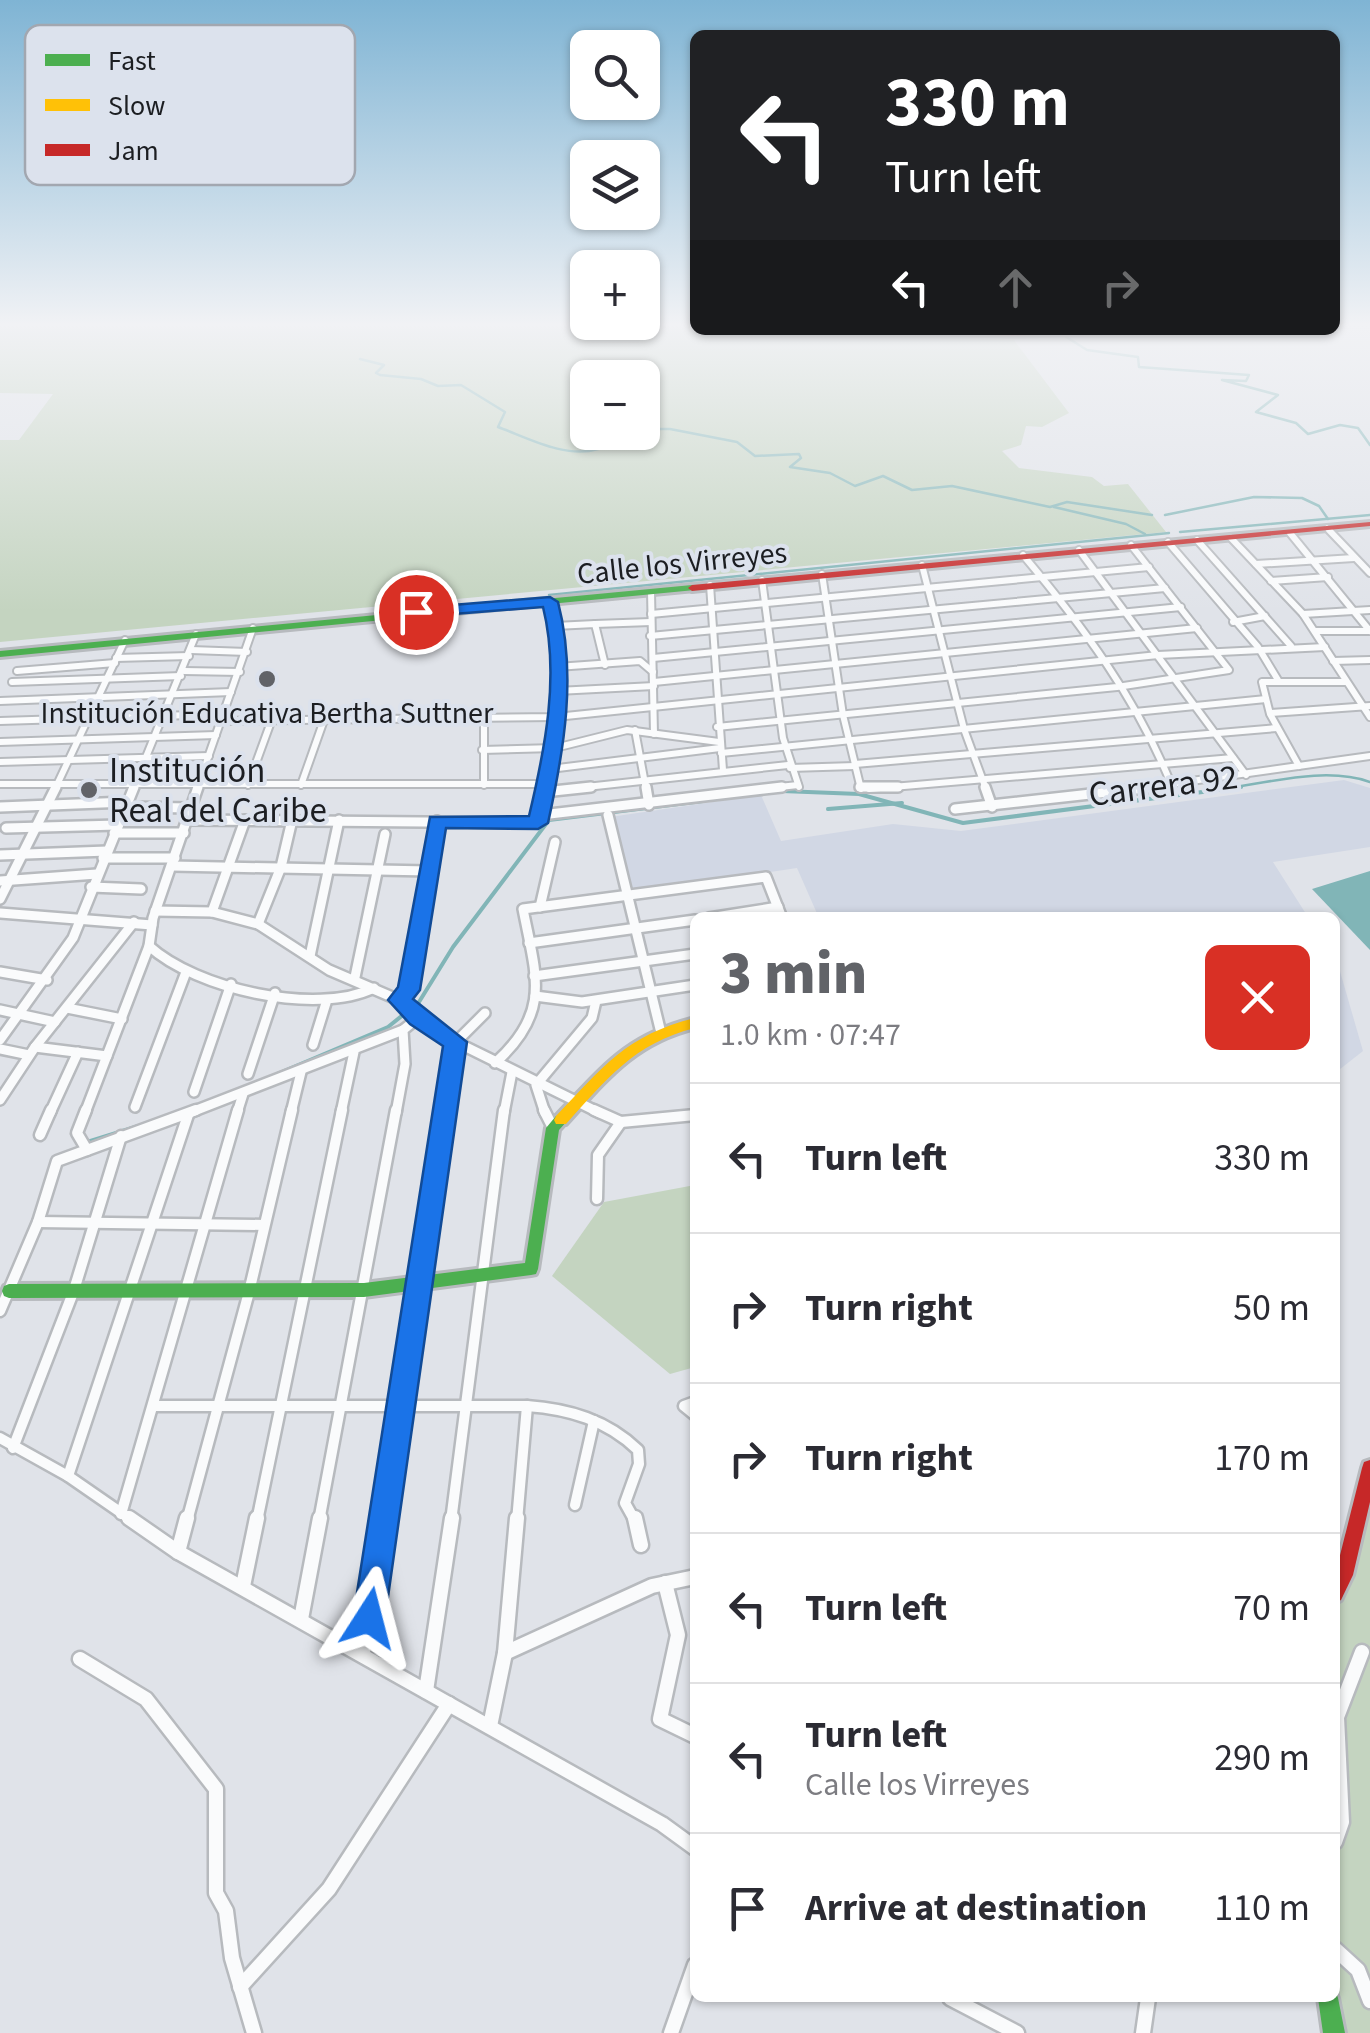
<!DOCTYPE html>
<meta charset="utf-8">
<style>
:root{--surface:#fff;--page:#f7f7f7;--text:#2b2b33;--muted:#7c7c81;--line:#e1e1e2;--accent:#616368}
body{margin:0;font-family:"Source Sans 3",sans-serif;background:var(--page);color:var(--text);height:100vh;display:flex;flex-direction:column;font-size:38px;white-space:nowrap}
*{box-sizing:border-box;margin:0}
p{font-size:32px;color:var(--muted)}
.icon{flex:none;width:55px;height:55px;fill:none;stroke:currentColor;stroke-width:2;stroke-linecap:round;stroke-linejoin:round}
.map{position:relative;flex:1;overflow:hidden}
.sheet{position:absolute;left:690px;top:912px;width:650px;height:1090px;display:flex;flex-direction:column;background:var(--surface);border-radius:15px;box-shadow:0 2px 8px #0004}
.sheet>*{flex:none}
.top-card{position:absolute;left:690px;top:30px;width:650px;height:305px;border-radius:15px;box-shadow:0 2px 8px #0004;background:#202124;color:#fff;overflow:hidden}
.fabs{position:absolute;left:570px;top:30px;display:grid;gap:20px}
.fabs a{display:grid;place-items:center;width:90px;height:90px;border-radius:15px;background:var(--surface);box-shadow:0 2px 8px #0004;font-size:50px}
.pin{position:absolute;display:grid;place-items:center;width:85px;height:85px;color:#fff;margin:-42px;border:5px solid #fff;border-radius:50%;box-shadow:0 2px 10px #0007}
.me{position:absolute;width:110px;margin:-55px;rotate:9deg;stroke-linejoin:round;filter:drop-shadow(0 0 8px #0008)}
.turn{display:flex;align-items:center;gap:35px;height:210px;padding:0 30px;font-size:45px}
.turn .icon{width:130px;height:130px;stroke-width:2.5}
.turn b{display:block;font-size:70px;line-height:85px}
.lanes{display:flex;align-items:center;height:95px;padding:0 30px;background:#0003;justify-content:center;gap:50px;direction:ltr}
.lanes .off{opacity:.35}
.round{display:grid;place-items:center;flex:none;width:105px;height:105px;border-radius:15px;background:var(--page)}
.headline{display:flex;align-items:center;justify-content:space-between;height:170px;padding:0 30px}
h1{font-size:60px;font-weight:800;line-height:75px;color:var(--accent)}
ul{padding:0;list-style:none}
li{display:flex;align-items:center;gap:30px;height:150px;padding:0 30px;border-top:2px solid var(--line)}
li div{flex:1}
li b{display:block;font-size:38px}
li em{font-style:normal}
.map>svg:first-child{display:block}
</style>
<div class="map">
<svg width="1370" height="2033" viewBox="0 0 1370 2033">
<rect width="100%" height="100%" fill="#e0e3e9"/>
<g fill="#d1d7e4">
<path d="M1344,780L1370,788V847L1273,862L1308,917L819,918L797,868L633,893L610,817L761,795L781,841L893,824L961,831Z"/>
<path d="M1335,954L1363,1051L1335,1073Z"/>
</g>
<g fill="#c4d4c0" fill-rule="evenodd">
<path d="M0,327H695L1014,340L1069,413L1042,427L1026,426L1021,445L1002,451L1019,468L1092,477L1104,486L1128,484L1166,532L0,642V440H19L53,394L0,393ZM588,378H642V432H588Z"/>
<path d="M695,1185V1367L670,1374L552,1276L604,1202Z"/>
<path d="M1370,1486V2033H1342L1335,1951V1582Z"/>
</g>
<path fill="#81b5b7" d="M1370,871V950L1312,889Z"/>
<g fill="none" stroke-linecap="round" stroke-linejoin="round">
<g stroke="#81b5b7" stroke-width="2.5">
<path d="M1063,335L1087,350L1138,357L1139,367L1249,375L1246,381L1222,380L1278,395L1256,412L1296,423L1308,434L1340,425L1358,428L1370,445"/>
<path d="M360,359L384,365L376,373L380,375L421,379L438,386L461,385L505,412L498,427C528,438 566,459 598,449C624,442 622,436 651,440L659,429H670L737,442L755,456L799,454L801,458L790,467L830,473L855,486L883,476L912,490L952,486L1050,507L1067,502L1152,515"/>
<path d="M1054,507L1126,524L1145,534"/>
<path d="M1165,515L1254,497L1302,498L1319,506L1328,519"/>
<path d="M1180,532L1370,515"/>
<path d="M549,595L1169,533"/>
<path d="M1222,789C1268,783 1326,766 1370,782"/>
</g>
<g stroke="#81b5b7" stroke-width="4">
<path d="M782,791L859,794L963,823L1241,787"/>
<path d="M828,809L902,803"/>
<path d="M277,1074L388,1027L419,1002L453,947L549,820L703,801"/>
<path d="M193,1107L212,1100"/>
</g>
<path stroke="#81b5b7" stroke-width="5" d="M89,1142L137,1127"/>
<defs>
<path id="street-far4" d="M1327,528L1331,532"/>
<g id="street-far3">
<path d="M1329,530L1370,573"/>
<path d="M1290,533L1370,631"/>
<path d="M1231,538L1303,614L1370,717"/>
<path d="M1197,540L1291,646"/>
<path d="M1168,542L1258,647L1278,680"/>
<path d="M1079,550L1246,775"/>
<path d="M1023,555C1082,625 1137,699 1171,784"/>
<path d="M1256,564L1354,558"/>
<path d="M922,565L964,729L986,789"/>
<path d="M822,574L843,715L861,789"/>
<path d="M762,580L783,738L799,787"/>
<path d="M1271,581L1328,577"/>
<path d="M710,585L723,770"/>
<path d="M651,592L654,734"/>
<path d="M415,612L416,646"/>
<path d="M651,614L1149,567"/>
<path d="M1303,614L1370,610"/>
<path d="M1233,622L1265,616"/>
<path d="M595,624L651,622"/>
<path d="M555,626L595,624L605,665"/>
<path d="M1315,631H1369"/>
<path d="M650,636L1165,588"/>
<path d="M191,650L247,652"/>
<path d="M116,658L189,656"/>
<path d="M653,658L1181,607"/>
<path d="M1333,661L1370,660"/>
<path d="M557,667L640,661L653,672"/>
<path d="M17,671L115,663"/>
<path d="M184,671L240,672"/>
<path d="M12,682L181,676"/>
<path d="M654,682L1197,628"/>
<path d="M557,691L654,686"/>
<path d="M0,701L231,692"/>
<path d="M1271,713L1370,706"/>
<path d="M484,719V785"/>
<path d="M0,721L223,714"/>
<path d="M221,721L556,717L1158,655L1325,647"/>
<path d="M717,727L1117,687L1229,670L1131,545"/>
<path d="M635,730L646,789"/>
<path d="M0,742L216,735"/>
<path d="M482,750L555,748L627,730L719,742"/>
<path d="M721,753L1266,699"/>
<path d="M0,762L209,756"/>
<path d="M855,764L1277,728"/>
<path d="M1299,766L1270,714L1262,682H1346"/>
<path d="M790,768L855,766"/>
<path d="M550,769L720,748"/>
<path d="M0,784H549"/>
<path d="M248,785L272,719"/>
<path d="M301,785L324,720"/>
<path d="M55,789L125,640"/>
<path d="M133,789L196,634"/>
<path d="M197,789L253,628"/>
<path d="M546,789C559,729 565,662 550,602"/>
<path d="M568,789L788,765"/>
<path d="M761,789L798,785"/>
<path d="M869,789L1233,758"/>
<path d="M1134,789L1370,756"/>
</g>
<g id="street-far2">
<path d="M646,787L649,805"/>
<path d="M860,787H898"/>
<path d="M985,787L992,807"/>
<path d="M544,792L591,787"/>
<path d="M0,807L127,802"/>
<path d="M125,807L192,808"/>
<path d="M955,809L1154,787"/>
<path d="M541,815L547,787"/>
<path d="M608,815L660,1029"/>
<path d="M188,820L535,823L541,815L782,787"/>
<path d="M6,828L118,825"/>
<path d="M114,833H184"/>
<path d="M0,855L107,851"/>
<path d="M103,858H175"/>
<path d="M172,866L429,871"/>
<path d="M0,881L97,874"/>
<path d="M91,887L141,889"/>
<path d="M0,899L56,787"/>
<path d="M540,907L555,842"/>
<path d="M155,911L212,912L258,924L329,970L399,1000L456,1042L600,1113"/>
<path d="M212,912L245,820"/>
<path d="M0,913L152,925"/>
<path d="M709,918L778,907"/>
<path d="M258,924L281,867L292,820"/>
<path d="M529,943L695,920"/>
<path d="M149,946C196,989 316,1016 374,988"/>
<path d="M310,956L339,820"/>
<path d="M0,972L47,980"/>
<path d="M534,976L695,954"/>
<path d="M355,977L385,834"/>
<path d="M535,996L582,1002L695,985"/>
<path d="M399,1000L409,990L437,821"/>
<path d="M67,1008L122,1019"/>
<path d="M0,1010L55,1022"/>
<path d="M0,1040L73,938L134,787"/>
<path d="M313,1045L326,1003"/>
<path d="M35,1047L107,1056"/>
<path d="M0,1049L29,1055"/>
<path d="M495,1063C552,1012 536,976 523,909L766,877L782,918"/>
<path d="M248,1074L275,993"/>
<path d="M194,1092L231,984"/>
<path d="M0,1100L35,1047L134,922"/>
<path d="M135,1107L186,972"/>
<path d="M50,1113L78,1052"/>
<path d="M85,1113L149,946L153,918L198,787"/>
<path d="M189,1113L403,1030"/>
<path d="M237,1113L243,1094"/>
<path d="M291,1113L301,1072"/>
<path d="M341,1113L354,1052"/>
<path d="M396,1113L405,1064L403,1030L418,1018"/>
<path d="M445,1113L456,1042L485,1013"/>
<path d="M504,1113L512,1072"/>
<path d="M545,1113L536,1085L592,1018L596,1001"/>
</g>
<g id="street-far1">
<path d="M86,1110L77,1133L87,1150"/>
<path d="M544,1110L553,1128"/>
<path d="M594,1110L621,1122L695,1115"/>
<path d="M40,1135L51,1110"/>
<path d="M597,1199L598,1155L621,1122"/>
<path d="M38,1222L264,1225"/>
<path d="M0,1311L38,1222L57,1161L196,1110"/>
<path d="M695,1402L684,1406L695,1415"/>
<path d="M154,1406H527C569,1409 607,1420 638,1450L639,1464L625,1503L635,1521"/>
<path d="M0,1438L68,1476L133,1521"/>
<path d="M13,1448L74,1290L121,1136"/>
<path d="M68,1476L188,1115"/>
<path d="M575,1505L594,1421"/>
<path d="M121,1514L238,1110"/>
<path d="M187,1521L249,1292L292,1110"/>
<path d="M257,1521L342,1110"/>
<path d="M319,1521L396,1110"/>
<path d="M383,1521L446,1110"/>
<path d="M451,1521L504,1110"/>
<path d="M517,1521L527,1406"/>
</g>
<g id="street">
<path d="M129,1518L178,1552L662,1824L695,1848"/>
<path d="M635,1518L641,1545"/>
<path d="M178,1552L187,1518"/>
<path d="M665,1583L678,1635L660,1719L695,1736"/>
<path d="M243,1586L257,1518"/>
<path d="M301,1619L320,1518"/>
<path d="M363,1652L383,1518"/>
<path d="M505,1653L652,1586L695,1577"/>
<path d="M80,1659L146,1699L216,1789V1893L226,1911L232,1958L254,2033"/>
<path d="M426,1691L452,1518"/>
<path d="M490,1726L505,1653L517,1518"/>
<path d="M1335,1842L1342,1822L1337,1717L1362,1652"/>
<path d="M1335,1949L1358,1970L1370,2001"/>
<path d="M240,1987L329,1889L449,1704"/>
<path d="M950,1998L1017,2033"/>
<path d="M671,2033L695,1965"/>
<path d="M1143,2033L1148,1998"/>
</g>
<g id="fast">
<path d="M692,585L695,586V590L0,657V651Z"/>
<path d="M561,1115L566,1116L568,1120L559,1130L538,1269L536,1274L531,1275L364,1297L9,1298L4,1296L2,1291L4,1286L9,1284L364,1283L525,1263L546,1128L556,1116Z"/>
<path d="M1335,1990L1338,1998L1345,2033H1323L1318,1998H1335Z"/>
</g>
<path id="slow" d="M695,1018V1028C634,1043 606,1080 566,1124H556L554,1120L556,1116C603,1067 626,1035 695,1018Z"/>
<g id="jam">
<path d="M899,330L1013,332L1118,330L1115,332L1013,336L902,332Z"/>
<path d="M1370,522V526L692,591L688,588L692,585Z"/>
<path d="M1370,1460V1502L1353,1575L1341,1600L1335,1603V1575L1362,1468L1364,1462Z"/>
</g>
</defs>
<use href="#street-far4" stroke="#b7babe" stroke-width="8"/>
<use href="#street-far3" stroke="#b7babe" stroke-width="10"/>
<use href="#street-far2" stroke="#b7babe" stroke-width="14"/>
<use href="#street-far1" stroke="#b7babe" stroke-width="15"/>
<use href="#street" stroke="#b7babe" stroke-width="19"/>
<use href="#fast" stroke="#b7babe" stroke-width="6"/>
<use href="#slow" stroke="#b7babe" stroke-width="6"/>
<use href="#jam" stroke="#b7babe" stroke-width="6"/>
<use href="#street-far4" stroke="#fafbfc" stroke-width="5"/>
<use href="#street-far3" stroke="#fafbfc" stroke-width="6"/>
<use href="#street-far2" stroke="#fafbfc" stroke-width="9"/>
<use href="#street-far1" stroke="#fafbfc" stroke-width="10"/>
<use href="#street" stroke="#fafbfc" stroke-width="14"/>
<use href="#fast" fill="#4caf50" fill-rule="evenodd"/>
<use href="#slow" fill="#ffc107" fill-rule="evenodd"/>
<use href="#jam" fill="#c62828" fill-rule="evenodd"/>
</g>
<linearGradient id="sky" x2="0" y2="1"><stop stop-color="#7fb4d4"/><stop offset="0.53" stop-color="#f1f2f5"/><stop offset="1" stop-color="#f1f2f5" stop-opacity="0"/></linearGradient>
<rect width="1370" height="612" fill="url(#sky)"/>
<path fill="#1a73e8" stroke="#114b97" stroke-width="2.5" d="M550,597L558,602C577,675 564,750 548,823L538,829L446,828L420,990L413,999L467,1042L385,1618L380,1629L369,1634L357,1629L353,1618L443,1046L410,1024L388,1000L398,987L430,817L529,816C545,749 560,675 543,607L416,617L407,612L416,608Z"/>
<g fill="#616368" stroke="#dce2ed" stroke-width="4">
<circle cx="267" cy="679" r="10"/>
<circle cx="89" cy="790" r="10"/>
</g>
<g text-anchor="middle" stroke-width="8" stroke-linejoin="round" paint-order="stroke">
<g font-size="30" fill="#1c1e22" stroke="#dce2ed">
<text transform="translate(682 563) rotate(-6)" y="10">Calle los Virreyes</text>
</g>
<g font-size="30" fill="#1c1e22" stroke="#dce2ed">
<text x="267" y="723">Institución Educativa Bertha Suttner</text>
</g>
<g font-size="35" fill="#1c1e22" stroke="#dce2ed" text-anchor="start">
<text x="109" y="782">Institución<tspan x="109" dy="40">Real del Caribe</tspan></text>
</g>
<g font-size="35" fill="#1c1e22" stroke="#dce2ed">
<text transform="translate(1163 785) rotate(-7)" y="12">Carrera 92</text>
</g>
</g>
<rect x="25" y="25" width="330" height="160" rx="15" fill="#dce2ed" stroke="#a2a7b0" stroke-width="2.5"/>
<rect x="45" y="54" width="45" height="12" fill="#4caf50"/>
<rect x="45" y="99" width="45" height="12" fill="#ffc107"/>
<rect x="45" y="144" width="45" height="12" fill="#c62828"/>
<g font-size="28" fill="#1c1e22">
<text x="108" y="70">Fast</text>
<text x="108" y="115">Slow</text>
<text x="108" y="160">Jam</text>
</g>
</svg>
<div class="fabs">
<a><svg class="icon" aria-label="search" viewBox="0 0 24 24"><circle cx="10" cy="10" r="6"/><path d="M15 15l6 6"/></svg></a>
<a><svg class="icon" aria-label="layers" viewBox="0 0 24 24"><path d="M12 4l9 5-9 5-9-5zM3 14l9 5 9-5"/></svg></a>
<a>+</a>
<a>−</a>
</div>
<div class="pin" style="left:416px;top:612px;background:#d93025"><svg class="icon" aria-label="arrive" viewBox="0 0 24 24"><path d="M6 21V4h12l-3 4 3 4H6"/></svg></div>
<svg class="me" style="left:369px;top:1618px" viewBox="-20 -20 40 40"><path d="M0-17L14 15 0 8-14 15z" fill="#1a73e8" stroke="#fff" stroke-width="4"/></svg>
<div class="top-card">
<div class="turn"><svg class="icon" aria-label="left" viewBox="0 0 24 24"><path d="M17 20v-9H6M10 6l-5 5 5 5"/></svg><div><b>330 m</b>Turn left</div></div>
<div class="lanes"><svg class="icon" aria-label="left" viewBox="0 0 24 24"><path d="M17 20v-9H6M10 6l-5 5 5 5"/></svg><svg class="icon off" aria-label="ahead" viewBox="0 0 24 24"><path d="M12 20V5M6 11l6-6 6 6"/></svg><svg class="icon off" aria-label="right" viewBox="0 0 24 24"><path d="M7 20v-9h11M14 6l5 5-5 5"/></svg></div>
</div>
<section class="sheet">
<div class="headline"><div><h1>3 min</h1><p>1.0 km · 07:47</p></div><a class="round" style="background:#d93025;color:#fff"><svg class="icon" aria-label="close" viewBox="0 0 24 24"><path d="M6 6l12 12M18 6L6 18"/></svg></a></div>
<ul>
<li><svg class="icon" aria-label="left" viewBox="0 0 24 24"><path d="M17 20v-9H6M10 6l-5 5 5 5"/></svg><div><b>Turn left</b></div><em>330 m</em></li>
<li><svg class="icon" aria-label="right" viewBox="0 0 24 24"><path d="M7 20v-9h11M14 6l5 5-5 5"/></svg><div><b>Turn right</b></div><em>50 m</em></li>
<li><svg class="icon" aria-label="right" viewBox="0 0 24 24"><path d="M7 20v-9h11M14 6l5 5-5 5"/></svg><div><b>Turn right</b></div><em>170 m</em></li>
<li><svg class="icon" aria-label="left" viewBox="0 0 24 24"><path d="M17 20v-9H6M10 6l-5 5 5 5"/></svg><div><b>Turn left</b></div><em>70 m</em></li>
<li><svg class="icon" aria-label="left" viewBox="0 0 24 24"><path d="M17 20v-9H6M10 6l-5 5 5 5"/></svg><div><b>Turn left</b><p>Calle los Virreyes</p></div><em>290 m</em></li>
<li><svg class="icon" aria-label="arrive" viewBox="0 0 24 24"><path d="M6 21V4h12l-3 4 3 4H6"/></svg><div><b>Arrive at destination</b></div><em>110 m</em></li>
</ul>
</section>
</div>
